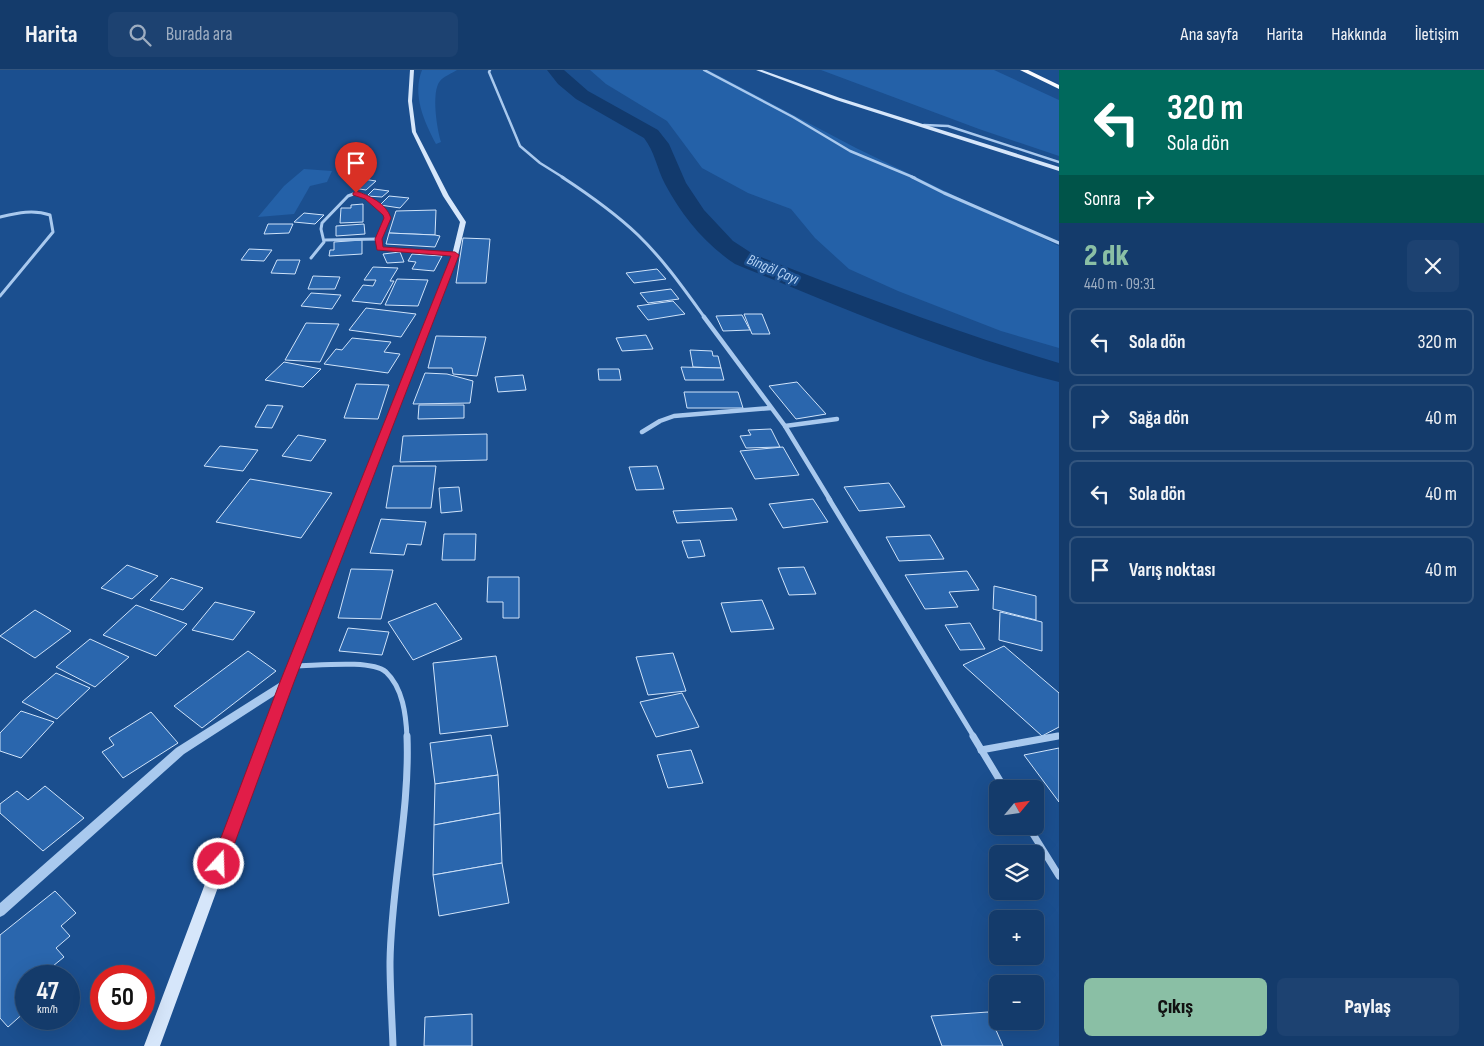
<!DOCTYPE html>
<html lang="tr">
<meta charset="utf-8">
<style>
:root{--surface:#143b6b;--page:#1d4271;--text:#f1f3f6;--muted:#9dadc1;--line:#33557e;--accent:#8abfa5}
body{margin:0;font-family:"Sofia Sans Condensed",sans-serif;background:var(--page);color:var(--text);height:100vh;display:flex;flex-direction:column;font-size:19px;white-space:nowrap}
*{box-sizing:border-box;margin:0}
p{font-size:16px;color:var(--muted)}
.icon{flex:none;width:28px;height:28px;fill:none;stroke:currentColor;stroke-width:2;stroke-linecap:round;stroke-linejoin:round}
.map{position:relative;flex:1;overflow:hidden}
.drawer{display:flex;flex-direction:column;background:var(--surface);width:425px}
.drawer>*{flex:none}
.banner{background:#00695c;color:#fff;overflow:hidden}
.needle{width:32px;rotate:61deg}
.fabs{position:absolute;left:989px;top:710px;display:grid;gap:10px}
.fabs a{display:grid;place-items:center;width:55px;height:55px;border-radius:8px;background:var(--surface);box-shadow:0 5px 20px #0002,0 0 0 1px var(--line);font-size:25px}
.speed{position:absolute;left:15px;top:895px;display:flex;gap:10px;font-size:25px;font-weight:700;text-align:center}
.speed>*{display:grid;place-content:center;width:65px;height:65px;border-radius:50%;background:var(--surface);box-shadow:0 5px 20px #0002,0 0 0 1px var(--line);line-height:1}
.speed small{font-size:12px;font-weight:400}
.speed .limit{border:8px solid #d22;background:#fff;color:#111}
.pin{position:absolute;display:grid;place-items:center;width:42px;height:42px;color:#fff;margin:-51px -21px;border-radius:50% 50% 50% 0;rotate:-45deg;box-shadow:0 0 5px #0007}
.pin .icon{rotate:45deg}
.me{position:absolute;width:55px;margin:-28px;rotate:20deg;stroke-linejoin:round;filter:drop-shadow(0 0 4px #0008)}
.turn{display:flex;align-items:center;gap:18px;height:105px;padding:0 25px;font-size:22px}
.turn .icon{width:65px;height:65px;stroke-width:2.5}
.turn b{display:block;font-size:35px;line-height:42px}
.then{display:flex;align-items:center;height:48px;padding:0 25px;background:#0003;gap:10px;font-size:19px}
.round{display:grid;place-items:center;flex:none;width:52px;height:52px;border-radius:8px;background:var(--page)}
.overview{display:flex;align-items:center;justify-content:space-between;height:85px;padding:0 25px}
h1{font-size:30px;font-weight:800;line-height:38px;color:var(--accent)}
.primary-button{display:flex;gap:10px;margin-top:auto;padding:10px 25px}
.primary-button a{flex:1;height:58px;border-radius:8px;background:var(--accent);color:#111;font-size:20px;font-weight:800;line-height:58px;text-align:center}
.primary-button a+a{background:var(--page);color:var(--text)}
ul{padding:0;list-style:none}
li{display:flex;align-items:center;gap:15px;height:68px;margin:0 10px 8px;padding:0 15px;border:2px solid var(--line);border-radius:8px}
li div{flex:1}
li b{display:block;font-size:19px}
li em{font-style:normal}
header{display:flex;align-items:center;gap:30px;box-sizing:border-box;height:70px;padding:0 25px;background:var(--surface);border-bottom:1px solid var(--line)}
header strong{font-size:24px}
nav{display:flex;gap:28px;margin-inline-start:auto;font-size:18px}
.search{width:350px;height:45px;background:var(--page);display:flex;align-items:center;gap:12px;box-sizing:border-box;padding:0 18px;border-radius:8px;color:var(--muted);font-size:19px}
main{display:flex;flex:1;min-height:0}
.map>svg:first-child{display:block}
</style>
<header>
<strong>Harita</strong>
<div class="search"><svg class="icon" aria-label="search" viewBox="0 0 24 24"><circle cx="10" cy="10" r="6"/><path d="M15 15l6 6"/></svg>Burada ara</div>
<nav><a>Ana sayfa</a><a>Harita</a><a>Hakkında</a><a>İletişim</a></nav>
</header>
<main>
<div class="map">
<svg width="1059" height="976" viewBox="0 0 1059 976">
<rect width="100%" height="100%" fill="#1b4f8f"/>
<g fill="#2461a8">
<path d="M422,0H457C452,3 443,7 440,11C431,22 437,59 441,72L436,74C424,51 412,25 422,0Z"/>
<path d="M590,0H708L856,78L1059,176V278L1001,261L898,221L849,199L815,168L791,139L748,123L702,98L667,51L606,14Z"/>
<path d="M821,0H994L1059,30V86L979,59Z"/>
<path d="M304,99L332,101L327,112L310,116L294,144L258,147L284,116Z"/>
</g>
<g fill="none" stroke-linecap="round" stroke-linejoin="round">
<path fill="#123a6d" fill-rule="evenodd" d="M547,0H564L588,21L658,60L669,74L686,113L704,140L733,171L753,184C854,223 955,262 1059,293V312C948,284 841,237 735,194C705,174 682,146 665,114C657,99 655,82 644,68L576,29L558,14Z"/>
</g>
<g fill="#2a66ad" stroke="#cfe3fa">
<path d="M363,109L376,111L366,120L353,118Z"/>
<path d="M374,119L389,121L382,127L367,126Z"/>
<path d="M389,126L409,128L400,138L380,135Z"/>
<path d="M363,134V152L340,153L341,138H351V135Z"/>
<path d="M436,140L435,165L389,163L396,141Z"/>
<path d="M304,143L324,145L315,154L294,152Z"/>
<path d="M268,154H293L289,163L264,164Z"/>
<path d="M364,154L365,164L336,166V156Z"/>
<path d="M389,163L435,165L440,166L435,177L386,174Z"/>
<path d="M463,168L490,169L486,213H456Z"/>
<path d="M362,170V184L329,186L330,180H334V172Z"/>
<path d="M249,179L272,180L264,191L241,190Z"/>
<path d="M400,182L404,192L387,193L383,184Z"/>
<path d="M412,184L442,186L434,201L412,199L416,192L408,191Z"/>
<path d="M277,190H300L295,204L271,203Z"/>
<path d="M373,197L398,198L390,211H394L381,234L352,231L363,215L373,216L376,210H364Z"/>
<path d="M657,199L666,209L634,213L626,203Z"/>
<path d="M313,206L340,207L335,219H308Z"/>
<path d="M397,209L428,210L418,236L385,235Z"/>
<path d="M671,219L679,229L648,233L640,223Z"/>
<path d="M311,223L341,225L332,239L301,236Z"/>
<path d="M673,231L685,244L648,250L637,236Z"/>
<path d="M366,238L416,244L401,267L349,260Z"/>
<path d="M744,244H762L770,264H752Z"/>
<path d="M742,245L750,260L723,261L716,246Z"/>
<path d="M306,253L339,254L320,292L285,290Z"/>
<path d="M646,265L653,279L622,281L616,268Z"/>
<path d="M436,266L486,267L477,306L453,304L452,298H428Z"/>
<path d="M352,268L391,272L384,282L400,284L388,303L324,294L336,279L342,280Z"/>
<path d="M690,280L712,281L713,286H718L721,298L693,297Z"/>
<path d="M284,292L321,299L303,317L265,310Z"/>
<path d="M681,297L721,298L724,310H685Z"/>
<path d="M598,299H619L621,310H599Z"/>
<path d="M425,303L447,304L473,311L470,333L413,334Z"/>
<path d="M523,305L526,320L498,322L495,307Z"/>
<path d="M797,312L826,344L796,349L769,316Z"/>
<path d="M356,314L389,315L378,349L344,348Z"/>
<path d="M684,322H738L743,338H687Z"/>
<path d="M267,335L283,336L272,358L255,357Z"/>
<path d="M419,335H464V348L418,349Z"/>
<path d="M771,359L780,377L746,378L740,366L751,365L748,360Z"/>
<path d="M487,364V390L400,392L403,366Z"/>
<path d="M298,365L326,370L311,391L282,386Z"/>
<path d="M220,376L258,380L243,401L204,396Z"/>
<path d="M783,377L799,405L755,409L740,381Z"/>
<path d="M393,396H436L431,438H386Z"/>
<path d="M657,396L664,419L636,420L629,397Z"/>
<path d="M250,409L332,423L301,468L216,452Z"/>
<path d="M889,413L905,437L859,441L844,417Z"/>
<path d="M459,417L462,441L441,443L439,418Z"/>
<path d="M813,429L828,452L783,458L769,434Z"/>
<path d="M732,438L737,450L677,453L673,441Z"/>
<path d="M381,449L426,452L421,475L407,474L404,485L370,483Z"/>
<path d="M444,464H476L475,490H442Z"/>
<path d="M930,465L944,489L899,491L886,467Z"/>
<path d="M700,470L705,486L688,488L682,471Z"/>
<path d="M127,495L158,506L132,529L101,518Z"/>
<path d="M804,497L816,524L789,525L778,498Z"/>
<path d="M351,499L393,500L381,549L338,548Z"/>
<path d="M967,501L979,520L949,522L958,537L925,539L905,505Z"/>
<path d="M488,507H519V548H503V532H487Z"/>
<path d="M171,508L203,518L183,540L150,530Z"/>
<path d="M994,516L1036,526V550L993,539Z"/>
<path d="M762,530L774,559L731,562L721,533Z"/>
<path d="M215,532L255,542L233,570L192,560Z"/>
<path d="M436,533L462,569L413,590L388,552Z"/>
<path d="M136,535L187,554L156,586L103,565Z"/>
<path d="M35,540L71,561L35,588L0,566Z"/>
<path d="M1000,542L1042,552V581L999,570Z"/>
<path d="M970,553L985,579L960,580L945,555Z"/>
<path d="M348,558L389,562L382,585L339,581Z"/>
<path d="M90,569L129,587L95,617L56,597Z"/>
<path d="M1004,576L1059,623V657L1042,666L963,595Z"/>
<path d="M248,581L276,601L202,658L174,636Z"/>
<path d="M673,583L686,621L648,625L636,587Z"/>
<path d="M496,586L508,656L440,664L433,593Z"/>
<path d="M56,603L90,618L57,649L22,632Z"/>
<path d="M682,623L699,657L656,667L640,632Z"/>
<path d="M21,641L54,652L21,688L0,681V663Z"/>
<path d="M151,642L178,673L123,708L102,682L114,675L109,668Z"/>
<path d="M491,665L498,705L435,714L430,673Z"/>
<path d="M1059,678V732L1024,685Z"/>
<path d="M691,680L703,713L668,718L657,685Z"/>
<path d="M498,705L500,743L434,755L435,714Z"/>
<path d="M45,716L84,748L43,781L0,743V734L17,721L28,730Z"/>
<path d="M500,743L502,793L433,805L434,755Z"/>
<path d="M502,793L509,833L439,846L433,805Z"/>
<path d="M55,821L76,843L61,856L70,866L56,878L64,887L42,905L43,906H26V941L8,957L0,948V865Z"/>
<path d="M988,942L1003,976H942L931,946Z"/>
<path d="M472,944V976H424L425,947Z"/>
</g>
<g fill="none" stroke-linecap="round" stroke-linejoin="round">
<g stroke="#a9c9ee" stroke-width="2.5">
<path d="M490,0L489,2L520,76L540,93L564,108"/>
<path d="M704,0L793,47L850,81L915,108"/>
<path d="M924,55L948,56L1059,92"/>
</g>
<g stroke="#a9c9ee" stroke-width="3">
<path d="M562,107C588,124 615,143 638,165C663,189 684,219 705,248"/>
<path d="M912,107L944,123L1059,173"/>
<path d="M0,147C17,143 33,139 50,145L53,162L0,226"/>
<path d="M325,170L378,169"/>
<path d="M311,188L324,172L321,159L322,153L348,126L356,123C369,126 382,135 387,148L378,169L379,178L455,185"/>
</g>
<g stroke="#a9c9ee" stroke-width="4.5">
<path d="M704,247L785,356L830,430"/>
<path d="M785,356L837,349"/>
<path d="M642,362L660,351L674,346L771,338"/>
</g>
<g stroke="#a9c9ee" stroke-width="5">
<path d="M829,429L974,667"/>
<path d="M294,596C315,596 371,589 386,602C403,618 406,645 407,667"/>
<path d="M1052,667L1059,666"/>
</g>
<g stroke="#a9c9ee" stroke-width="7">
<path d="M973,666L1005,719"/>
<path d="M981,680L1058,666"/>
<path d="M1028,756L1059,806"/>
<path d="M393,976C392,948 390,920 390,892C391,816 410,742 407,666"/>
</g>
<path fill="#a9c9ee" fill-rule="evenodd" d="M287,608L291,609L292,612L291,615L184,684L4,845L0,847V833L176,678Z"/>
<g fill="#d6e6fa" fill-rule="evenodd">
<path d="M410,0H414L412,31L416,62L449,126L466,152L458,185L293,612L160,976H144L281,612L452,185L460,152L443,126L412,62L408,31Z"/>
<path d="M756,0H762L840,28L1059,97V101L836,30Z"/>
</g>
<path fill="#f8faff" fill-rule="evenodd" d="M1020,0H1028L1059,15V19Z"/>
</g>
<path fill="#e11d48" stroke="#92132f" d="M356,121C370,126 386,133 391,148L382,169L383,177L455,182L459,185L294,612L227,794L225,799L219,801L214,799L211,794L280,612L451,186L377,180L375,169L384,148L383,145L365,129L353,125V123Z"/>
<g text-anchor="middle" stroke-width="5" stroke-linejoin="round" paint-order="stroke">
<g font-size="15" font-style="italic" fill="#b5d3f5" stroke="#1b4f8f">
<text transform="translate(773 199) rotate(23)" y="5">Bingöl Çayı</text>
</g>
</g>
</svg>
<div class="fabs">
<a><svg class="needle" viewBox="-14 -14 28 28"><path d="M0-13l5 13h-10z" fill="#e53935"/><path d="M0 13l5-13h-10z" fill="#9dadc1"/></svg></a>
<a><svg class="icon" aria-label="layers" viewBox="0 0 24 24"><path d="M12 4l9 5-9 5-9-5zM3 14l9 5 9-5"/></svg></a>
<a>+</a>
<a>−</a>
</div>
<div class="speed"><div>47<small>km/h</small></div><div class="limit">50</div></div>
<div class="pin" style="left:356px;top:123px;background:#d93025"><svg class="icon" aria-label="arrive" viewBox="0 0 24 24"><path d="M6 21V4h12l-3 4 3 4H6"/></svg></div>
<svg class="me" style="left:219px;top:794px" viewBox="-20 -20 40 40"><circle r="17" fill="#e11d48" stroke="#fff" stroke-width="3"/><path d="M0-11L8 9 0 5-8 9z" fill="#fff"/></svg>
</div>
<section class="drawer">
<div class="banner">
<div class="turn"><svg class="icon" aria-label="left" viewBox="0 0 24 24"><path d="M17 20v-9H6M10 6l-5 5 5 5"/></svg><div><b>320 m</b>Sola dön</div></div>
<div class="then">Sonra<svg class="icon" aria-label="right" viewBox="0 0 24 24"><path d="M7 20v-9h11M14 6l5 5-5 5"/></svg></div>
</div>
<div class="overview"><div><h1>2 dk</h1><p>440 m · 09:31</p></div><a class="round"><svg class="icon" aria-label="close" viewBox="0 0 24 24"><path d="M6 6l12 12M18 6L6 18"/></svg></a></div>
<ul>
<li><svg class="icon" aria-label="left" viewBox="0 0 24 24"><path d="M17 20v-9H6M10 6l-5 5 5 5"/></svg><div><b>Sola dön</b></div><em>320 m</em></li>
<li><svg class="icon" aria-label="right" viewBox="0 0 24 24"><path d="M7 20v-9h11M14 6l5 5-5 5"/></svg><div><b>Sağa dön</b></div><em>40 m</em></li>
<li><svg class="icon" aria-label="left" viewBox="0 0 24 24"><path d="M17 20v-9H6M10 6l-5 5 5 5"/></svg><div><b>Sola dön</b></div><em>40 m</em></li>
<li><svg class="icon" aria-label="arrive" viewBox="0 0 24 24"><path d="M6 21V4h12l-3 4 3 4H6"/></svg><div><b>Varış noktası</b></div><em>40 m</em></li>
</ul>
<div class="primary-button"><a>Çıkış</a><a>Paylaş</a></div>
</section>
</main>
